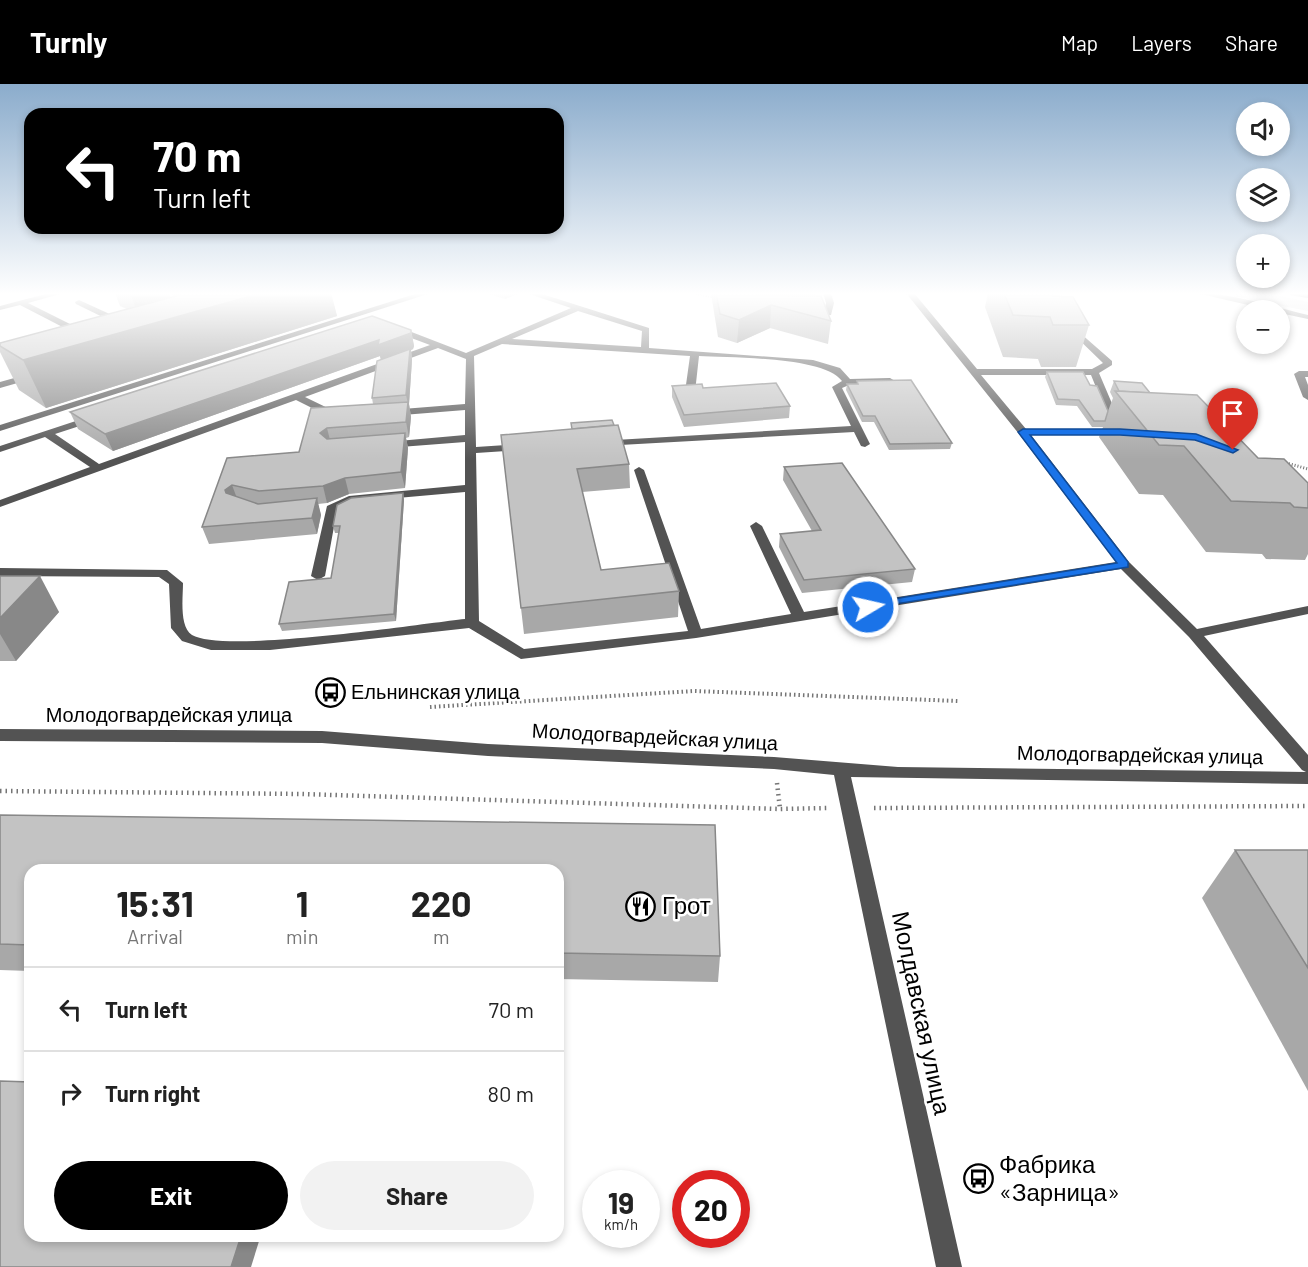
<!DOCTYPE html>
<meta charset="utf-8">
<style>
:root{--surface:#fff;--page:#f2f2f2;--text:#222;--muted:#767676;--line:#e0e0e0;--accent:#000}
body{margin:0;font-family:Barlow,sans-serif;background:var(--page);color:var(--text);height:100vh;display:flex;flex-direction:column;font-size:22px;white-space:nowrap}
*{box-sizing:border-box;margin:0}
p{font-size:20px;color:var(--muted)}
.icon{flex:none;width:33px;height:33px;fill:none;stroke:currentColor;stroke-width:2;stroke-linecap:round;stroke-linejoin:round}
.map{position:relative;flex:1;overflow:hidden}
.drawer{position:absolute;left:24px;top:780px;width:540px;height:378px;display:flex;flex-direction:column;background:var(--surface);border-radius:18px;box-shadow:0 3px 9px #0003}
.drawer>*{flex:none}
.banner{position:absolute;left:24px;top:24px;width:540px;height:126px;border-radius:18px;box-shadow:0 3px 9px #0003;background:#000;color:#fff;overflow:hidden}
.tools{position:absolute;left:1236px;top:18px;display:grid;gap:12px}
.tools a{display:grid;place-items:center;width:54px;height:54px;border-radius:50%;background:var(--surface);box-shadow:0 3px 9px #0003;font-size:30px}
.speed{position:absolute;left:582px;top:1086px;display:flex;gap:12px;font-size:30px;font-weight:700;text-align:center}
.speed>*{display:grid;place-content:center;width:78px;height:78px;border-radius:50%;background:var(--surface);box-shadow:0 3px 9px #0003;line-height:1}
.speed small{font-size:15px;font-weight:400}
.speed .limit{border:9px solid #d22;background:#fff;color:#111}
.pin{position:absolute;display:grid;place-items:center;width:51px;height:51px;color:#fff;margin:-62px -26px;border-radius:50% 50% 50% 0;rotate:-45deg;box-shadow:0 0 6px #0007}
.pin .icon{rotate:45deg}
.me{position:absolute;width:66px;margin:-33px;rotate:81deg;stroke-linejoin:round;filter:drop-shadow(0 0 4px #0008)}
.turn{display:flex;align-items:center;gap:21px;height:126px;padding:0 30px;font-size:27px}
.turn .icon{width:78px;height:78px;stroke-width:2.5}
.turn b{display:block;font-size:42px;line-height:51px}
.eta{display:flex;justify-content:space-evenly;align-items:center;height:102px;text-align:center}
.eta b{font-size:36px;font-weight:700;line-height:42px}
.button{display:flex;gap:12px;margin-top:auto;padding:12px 30px}
.button a{flex:1;height:69px;border-radius:36px;background:var(--accent);color:#fff;font-size:24px;font-weight:700;line-height:69px;text-align:center}
.button a+a{background:var(--page);color:var(--text)}
ul{padding:0;list-style:none}
li{display:flex;align-items:center;gap:18px;height:84px;padding:0 30px;border-top:2px solid var(--line)}
li div{flex:1}
li b{display:block;font-size:22px}
li em{font-style:normal}
header{display:flex;align-items:center;gap:36px;box-sizing:border-box;height:84px;padding:0 30px;background:var(--accent);color:#fff}
header strong{font-size:28px}
nav{display:flex;gap:33px;margin-inline-start:auto;font-size:21px}
.map>svg:first-child{display:block}
</style>
<header>
<strong>Turnly</strong>
<nav><a>Map</a><a>Layers</a><a>Share</a></nav>
</header>
<div class="map">
<svg width="1308" height="1183" viewBox="0 0 1308 1183">
<rect width="100%" height="100%" fill="#fff"/>
<path fill="#dadada" d="M1236,209H1265L1308,218V227L1233,212Z"/>
<g fill="none" stroke-linecap="round" stroke-linejoin="round">
<defs>
<path id="major" d="M1289,209L1308,210V214L1290,211Z"/>
</defs>
<use href="#major" stroke="#dbdbdb" stroke-width="1"/>
<path stroke="#757575" stroke-width="2" stroke-dasharray="1 1.5" stroke-linecap="butt" d="M691,209L716,214"/>
<path stroke="#757575" stroke-width="3" stroke-dasharray="1 2" stroke-linecap="butt" d="M1283,378L1308,385"/>
<path stroke="#757575" stroke-width="4" stroke-dasharray="1.5 3" stroke-linecap="butt" d="M430,623L694,607L958,617"/>
<g stroke="#757575" stroke-width="4.5" stroke-dasharray="1.5 4" stroke-linecap="butt">
<path d="M777,699L780,725"/>
<path d="M0,707L302,710L780,725L827,724"/>
<path d="M874,724L1308,722"/>
</g>
<g fill="#535353" fill-rule="evenodd">
<path d="M49,209H64L28,219L84,247V251H78L20,221L0,226V222Z"/>
<path d="M418,209H431L0,347V341Z"/>
<path d="M526,209H539L649,244V264L813,276L840,284L850,295L890,294L895,297L890,300L849,301L842,304L870,360L865,363L861,362L854,348L602,362L598,361V357L851,342L832,303L842,297C824,272 730,274 699,272L695,308L690,311L685,308L690,272L502,260L474,272L476,363L522,360L527,363L522,366L476,369L479,537L524,565L688,547L634,386L639,383L644,386L701,545L791,530L750,442L756,438L762,442L804,528L1116,478L1019,350L906,209H914L977,285H1092L1103,279L1068,245L1067,243L1071,241L1112,277V281L1099,289L1122,343L1121,345L1126,346V350L1031,351L1129,478L1197,545L1308,522V530L1204,552L1308,671V700L851,693L962,1183H936L834,691L774,685L488,672L322,659L0,657V645L322,647L488,660L774,673L898,683L1306,688L1302,686L1189,553L1121,485L696,554L521,575L469,544L270,566H211L182,557L171,544L169,500L159,493L0,492V484L167,486L183,499C183,513 179,543 192,551C224,570 419,540 465,535V408L352,418L337,426L325,492L318,496L311,492L327,422L349,412L465,401V358L387,364L382,361L387,358L465,351V326L390,332L385,329L390,326L465,320L466,275L438,264L305,313L340,330V334H332L296,316L0,423V416L90,383L45,353L0,368V362L94,331L99,334L98,336L55,350L99,380L430,261L390,246V242H396L466,269L571,224ZM578,227L642,247L641,263L512,255ZM981,291H1091L1113,345H1026Z"/>
<path d="M823,209H831L834,219L831,231L806,233V229L824,227L826,219Z"/>
<path d="M1196,209C1234,209 1272,223 1308,231V235L1280,229V226H1270Z"/>
<path d="M79,216L125,237L126,239L119,241L76,220L75,218Z"/>
<path d="M1299,287H1308V293H1305L1308,301V316L1303,313L1294,290Z"/>
<path d="M32,289L35,290V294L0,304V298Z"/>
</g>
<use href="#major" fill="#000" fill-rule="evenodd"/>
</g>
<g fill="#a8a8a8">
<path d="M115,209H169L170,213H173L172,209H331L337,232L46,324L19,306L0,268V259L127,225L120,222Z"/>
<path d="M485,209H519L505,215Z"/>
<path d="M711,209H817L816,212L831,237L828,260L770,244L737,259L718,253Z"/>
<path d="M988,209H1051L1053,212L1089,241L1076,283H1041L1038,275L1003,273L985,223Z"/>
<path d="M411,246L414,262L413,265L411,266L412,276L409,320L411,333L409,353L406,354L408,364L405,404L349,410L327,419L318,420L321,431L317,450L209,460L202,443L227,374L299,368L311,324L373,320L372,314L381,276L380,272L113,367L78,345L70,328Z"/>
<path d="M1047,288L1090,301L1108,327L1113,314L1110,308L1114,297L1150,309L1258,374L1308,399V470L1305,476L1266,475L1262,470L1206,468L1163,411L1139,410L1099,353L1103,343H1092L1077,322L1056,321L1045,293Z"/>
<path d="M857,297L952,359L950,365L889,366L874,338H862L846,306L847,300H857Z"/>
<path d="M672,302L703,304L790,322L789,334L684,343L672,313Z"/>
<path d="M571,339L614,341L629,380L630,404L582,408L601,486L679,507L678,533L524,550L501,351L572,345Z"/>
<path d="M784,383L915,485L912,498L802,509L779,463L780,450L812,447L783,396Z"/>
<path d="M403,409L404,416L396,537L282,547L279,540L331,494L339,449H335L333,442Z"/>
<path d="M0,492L59,528L16,577H0Z"/>
<path d="M0,731L715,741L720,872L718,898L558,895V786H30V887L0,886Z"/>
<path d="M1235,766H1308V1007L1202,814Z"/>
</g>
<g fill="#888">
<path d="M130,209H169L173,220L138,230Z"/>
<path d="M261,209H331L337,232L46,324L23,276Z"/>
<path d="M505,209H519L505,215Z"/>
<path d="M771,221L770,244L737,259L739,236Z"/>
<path d="M411,246L414,262L413,265L411,266L412,276L409,320L411,333L409,353L406,338L408,320L406,311L381,276L380,272L113,367L105,350L379,256Z"/>
<path d="M327,344L331,360L320,349Z"/>
<path d="M405,349L408,364L405,404L401,388Z"/>
<path d="M345,394L349,410L327,419L323,402Z"/>
<path d="M232,401L238,417L231,422L225,406Z"/>
<path d="M403,409L404,416L396,537L394,530Z"/>
<path d="M317,414L321,431L317,450L312,434Z"/>
<path d="M40,492L59,528L16,577L0,550V534Z"/>
<path d="M241,1152H258L260,1154L251,1183H231Z"/>
</g>
<g fill="#c3c3c3" stroke="#888" stroke-width="1.5">
<path d="M177,209H261L23,276L0,262V259L180,211Z"/>
<path d="M716,209H757L759,211L821,212L831,237L771,221L739,236L720,230Z"/>
<path d="M1004,209H1051L1053,212L1073,213L1089,241H1053L1050,233L1013,231Z"/>
<path d="M372,232L411,246V249L378,261L379,256L105,350L70,328Z"/>
<path d="M410,265L406,311L372,314L377,277Z"/>
<path d="M1047,288H1083L1090,301L1097,302L1108,327L1105,337H1094L1079,316L1058,315Z"/>
<path d="M911,296L952,359L890,360L875,332H863L847,300H858L857,297Z"/>
<path d="M1114,297L1142,299L1150,309L1119,307Z"/>
<path d="M776,299L790,322L684,331L672,302L702,300L703,304Z"/>
<path d="M1115,307L1197,311L1258,374L1284,375L1308,399V424L1294,423L1290,419L1231,417L1184,362L1159,361Z"/>
<path d="M408,318L406,338L327,344L320,349L327,355L405,349L401,388L345,394L323,402L259,407L232,401L225,406L226,409L258,420L317,414L312,434L202,443L227,374L299,368L311,324Z"/>
<path d="M612,336L614,341L572,345L571,339Z"/>
<path d="M618,341L629,380L577,385L601,486L669,479L679,507L521,524L501,351Z"/>
<path d="M842,379L915,485L804,496L780,450L821,446L784,383Z"/>
<path d="M403,409L394,530L279,540L289,498L331,494L340,442H333L337,421L351,414Z"/>
<path d="M0,492H40L0,534Z"/>
<path d="M0,731L715,741L720,872L558,869V786H30V861L0,860Z"/>
<path d="M1235,766H1308V884Z"/>
<path d="M0,997L30,998V1152H241L231,1183H0Z"/>
</g>
<linearGradient id="sky" x2="0" y2="1"><stop stop-color="#8baccc"/><stop offset="0.56" stop-color="#fff"/><stop offset="1" stop-color="#fff" stop-opacity="0"/></linearGradient>
<rect width="1308" height="375" fill="url(#sky)"/>
<path fill="#1a73e8" stroke="#114b97" stroke-width="1.5" d="M1120,345L1196,350L1238,366L1233,369L1195,356L1120,351H1030L1128,478V483L864,525L862,523L868,519L1117,479L1018,348L1023,345Z"/>
<defs>
<symbol id="bus-ring" viewBox="-11 -11 22 22"><circle r="9.5" fill="#fff" stroke="#000" stroke-width="1.5"/><path d="M-5-6H5V4H4V6H2V4H-2V6H-4V4H-5ZM-3.5-4V0h7V-4ZM-3.5 1.2v1.5H-2V1.2ZM2 1.2v1.5H3.5V1.2Z" fill="#000"/></symbol>
<symbol id="restaurant-ring" viewBox="-11 -11 22 22"><circle r="9.5" fill="#fff" stroke="#000" stroke-width="1.5"/><path d="M-5-6h1v4h1v-4h1v4h1v-4h1v5L-1.5 .5V6h-2V.5L-5-1ZM5-6V6H3V1.5H1.5Q1.5-4 5-6Z" fill="#000"/></symbol>
</defs>
<g fill-rule="evenodd">
<use href="#bus-ring" x="314" y="592" width="33" height="33"/>
<use href="#restaurant-ring" x="624" y="806" width="33" height="33"/>
<use href="#bus-ring" x="962" y="1078" width="33" height="33"/>
</g>
<g text-anchor="middle" stroke-width="5" stroke-linejoin="round" paint-order="stroke">
<g font-size="20" fill="#000" stroke="#fff" text-anchor="start">
<text x="351" y="615">Ельнинская улица</text>
</g>
<g font-size="20" fill="#000" stroke="#fff">
<text x="169" y="638">Молодогвардейская улица</text>
<text transform="translate(655 653) rotate(3)" y="7">Молодогвардейская улица</text>
<text transform="translate(1140 671) rotate(1)" y="7">Молодогвардейская улица</text>
</g>
<g font-size="24" fill="#000" stroke="#fff" text-anchor="start">
<text x="662" y="830">Грот</text>
<text x="999" y="1089">Фабрика<tspan x="999" dy="28">«Зарница»</tspan></text>
</g>
<g font-size="24" fill="#000" stroke="#fff">
<text transform="translate(921 929) rotate(78)" y="8">Молдавская улица</text>
</g>
</g>
</svg>
<div class="tools">
<a><svg class="icon" aria-label="sound" viewBox="0 0 24 24"><path d="M4 9h4l5-4v14l-5-4H4zM17 9q2 3 0 6"/></svg></a>
<a><svg class="icon" aria-label="layers" viewBox="0 0 24 24"><path d="M12 4l9 5-9 5-9-5zM3 14l9 5 9-5"/></svg></a>
<a>+</a>
<a>−</a>
</div>
<div class="speed"><div>19<small>km/h</small></div><div class="limit">20</div></div>
<div class="pin" style="left:1233px;top:366px;background:#d93025"><svg class="icon" aria-label="arrive" viewBox="0 0 24 24"><path d="M6 21V4h12l-3 4 3 4H6"/></svg></div>
<svg class="me" style="left:868px;top:523px" viewBox="-20 -20 40 40"><circle r="17" fill="#1a73e8" stroke="#fff" stroke-width="3"/><path d="M0-11L8 9 0 5-8 9z" fill="#fff"/></svg>
<div class="banner">
<div class="turn"><svg class="icon" aria-label="left" viewBox="0 0 24 24"><path d="M17 20v-9H6M10 6l-5 5 5 5"/></svg><div><b>70 m</b>Turn left</div></div>
</div>
<section class="drawer">
<div class="eta">
<div><b>15:31</b><p>Arrival</p></div>
<div><b>1</b><p>min</p></div>
<div><b>220</b><p>m</p></div>
</div>
<ul>
<li><svg class="icon" aria-label="left" viewBox="0 0 24 24"><path d="M17 20v-9H6M10 6l-5 5 5 5"/></svg><div><b>Turn left</b></div><em>70 m</em></li>
<li><svg class="icon" aria-label="right" viewBox="0 0 24 24"><path d="M7 20v-9h11M14 6l5 5-5 5"/></svg><div><b>Turn right</b></div><em>80 m</em></li>
</ul>
<div class="button"><a>Exit</a><a>Share</a></div>
</section>
</div>
